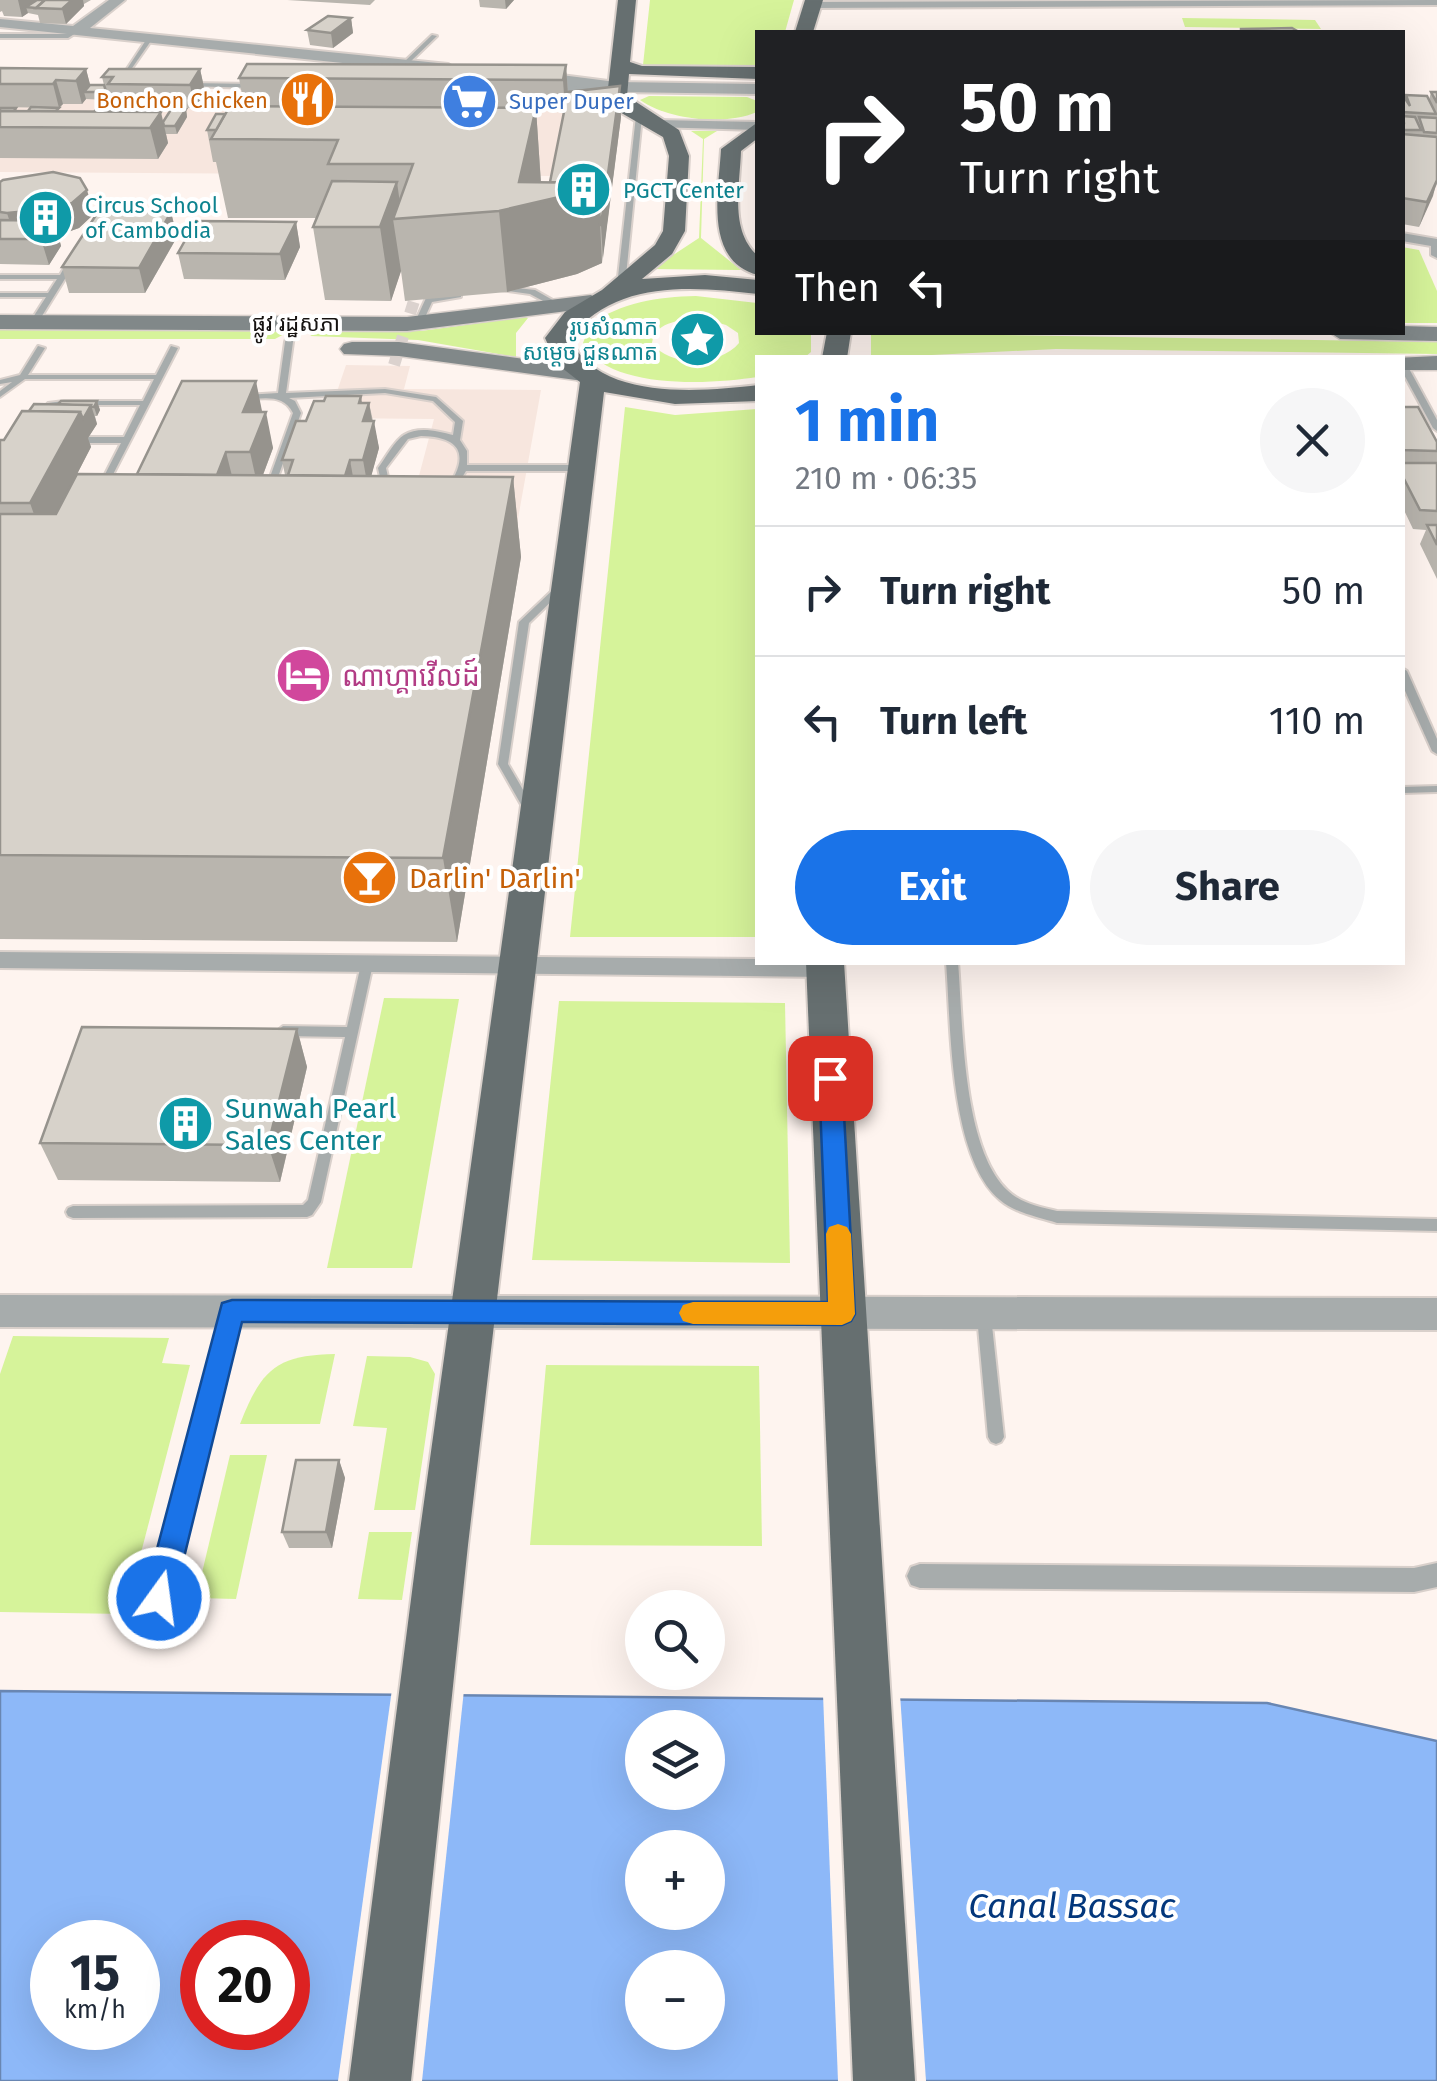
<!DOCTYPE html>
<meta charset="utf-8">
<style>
:root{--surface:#fff;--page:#f6f6f7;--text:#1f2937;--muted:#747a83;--line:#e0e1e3;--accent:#1a73e8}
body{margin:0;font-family:"Fira Sans","Noto Sans Khmer",sans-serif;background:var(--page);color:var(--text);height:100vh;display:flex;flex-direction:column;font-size:38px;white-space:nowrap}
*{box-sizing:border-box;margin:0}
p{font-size:32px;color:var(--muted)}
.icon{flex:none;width:55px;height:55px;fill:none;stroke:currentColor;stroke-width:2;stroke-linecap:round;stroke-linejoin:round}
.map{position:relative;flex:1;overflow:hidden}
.sheet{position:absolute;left:755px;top:355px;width:650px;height:610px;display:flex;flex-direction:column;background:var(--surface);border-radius:0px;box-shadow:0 10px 40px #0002}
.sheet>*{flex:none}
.guide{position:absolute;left:755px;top:30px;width:650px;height:305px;border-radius:0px;box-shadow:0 10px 40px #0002;background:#202124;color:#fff;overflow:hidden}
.fabs{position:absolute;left:625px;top:1590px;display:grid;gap:20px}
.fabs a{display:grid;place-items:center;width:100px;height:100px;border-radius:50%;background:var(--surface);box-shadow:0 10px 40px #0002;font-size:50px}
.speed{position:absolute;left:30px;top:1920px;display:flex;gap:20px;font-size:50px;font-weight:700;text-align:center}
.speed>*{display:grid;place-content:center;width:130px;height:130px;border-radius:50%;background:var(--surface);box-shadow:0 10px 40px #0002;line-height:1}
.speed small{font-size:25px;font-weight:400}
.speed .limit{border:15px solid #d22;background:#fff;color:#111}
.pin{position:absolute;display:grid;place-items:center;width:85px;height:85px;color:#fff;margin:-42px;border-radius:20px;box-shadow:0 5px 15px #0006}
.me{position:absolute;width:110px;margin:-55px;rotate:14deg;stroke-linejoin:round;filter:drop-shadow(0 0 8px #0008)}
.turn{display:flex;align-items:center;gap:35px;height:210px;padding:0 40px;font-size:45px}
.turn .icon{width:130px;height:130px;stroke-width:2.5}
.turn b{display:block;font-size:70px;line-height:85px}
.then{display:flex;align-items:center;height:95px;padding:0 40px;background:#0003;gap:20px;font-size:38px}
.round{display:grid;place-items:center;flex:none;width:105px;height:105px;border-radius:52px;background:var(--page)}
.overview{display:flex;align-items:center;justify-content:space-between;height:170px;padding:0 40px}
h1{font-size:60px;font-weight:700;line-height:75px;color:var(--accent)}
.primary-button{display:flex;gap:20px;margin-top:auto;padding:20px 40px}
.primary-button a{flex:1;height:115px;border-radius:60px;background:var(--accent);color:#fff;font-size:40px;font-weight:700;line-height:115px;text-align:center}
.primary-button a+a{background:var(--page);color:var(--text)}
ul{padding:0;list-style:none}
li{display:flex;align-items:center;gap:30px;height:130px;padding:0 40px;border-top:2px solid var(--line)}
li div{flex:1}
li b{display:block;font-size:38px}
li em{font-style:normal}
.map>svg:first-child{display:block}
</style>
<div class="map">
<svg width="1437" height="2081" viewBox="0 0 1437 2081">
<rect width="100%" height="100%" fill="#fef4ef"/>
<g fill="#f7e6de">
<path d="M0,92L568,95L551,176L0,172Z"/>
<path d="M346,365L410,366L404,389L541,390L459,849L321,847L434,419L328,418Z"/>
</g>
<g fill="#d6f39a" fill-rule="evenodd">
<path d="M650,0H794L785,32H758L757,66L643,65Z"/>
<path d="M1182,18L1315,20L1321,29L1185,27Z"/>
<path d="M649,96L747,97L757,101V112C724,126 669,120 640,100Z"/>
<path d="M691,131H717L704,139L701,238L741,270L652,269L699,238L703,139Z"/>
<path d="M1402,247L1419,250L1437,291V323H1403Z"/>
<path d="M696,296L757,303L758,332L811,333V352L805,357L758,358L757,377C713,384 608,391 583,343L590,325C621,302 658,297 696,296ZM705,319L726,325L738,333L739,343C720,366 670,368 652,343C655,320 685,319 705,319Z"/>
<path d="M525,317L528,318L516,333V357L418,340L310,336L319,331H421Z"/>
<path d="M0,330L280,331L286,333L275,339H0Z"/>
<path d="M871,333L1437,342V354L1056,349L871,358Z"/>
<path d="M625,407L675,415L757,409V937H570Z"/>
<path d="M384,998L459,999L412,1268H327Z"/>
<path d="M559,1001L785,1003L790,1263L532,1260Z"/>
<path d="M13,1336L169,1338L162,1363L190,1365L125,1614L0,1612V1374Z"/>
<path d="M335,1354L320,1424H240C261,1370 276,1355 335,1354Z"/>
<path d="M367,1356L410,1357L428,1362L435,1374L415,1510H374L387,1428L353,1426Z"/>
<path d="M546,1365L759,1366L762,1546L530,1545Z"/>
<path d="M230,1455H267L236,1599L196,1598Z"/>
<path d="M369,1532H412L402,1600L358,1599Z"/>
</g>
<path fill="#8db8f8" stroke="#6986b2" stroke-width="2.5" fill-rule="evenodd" d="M0,1691L1267,1703L1437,1741V2081H0ZM642,1728H708V1792H642ZM642,1848H708V1912H642ZM52,1942H138V2028H52ZM202,1942H288V2028H202ZM642,1968H708V2032H642Z"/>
<g fill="#fef4ef">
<path d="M392,1689L464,1690L422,2081H338Z"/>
<path d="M823,1694H900L926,2081H838Z"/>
</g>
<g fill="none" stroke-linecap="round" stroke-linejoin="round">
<path stroke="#dbd2ce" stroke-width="12" stroke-dasharray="12 6" stroke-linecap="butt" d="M394,365L414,301"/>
<defs>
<g id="service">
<path d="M74,30L79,31L68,38H0V34H67Z"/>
<path d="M432,35L437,36L407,65H403V63Z"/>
<path d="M148,37L153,38L123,81H119Z"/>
<path d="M189,83L254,84L257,86L254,88L187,86Z"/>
<path d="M639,114L642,116L625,286L621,288L617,286L636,116Z"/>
<path d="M69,259L76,261L37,324L30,322L46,297H0V293H48L57,279H0V275H60Z"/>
<path d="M500,286L535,290L565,307L558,309L530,294L500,290Z"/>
<path d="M458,293H461V297L432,302L422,324H416L415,322L426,298Z"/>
<path d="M292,321L299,323L293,342L286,393L385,389L436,397L463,421L460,440L467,451V465H581L585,468L581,471H466L450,497C427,505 409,507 385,499L378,468C385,459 394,441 404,435C418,426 438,431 453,435L455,422L433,401L385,393L289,398L295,401L301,413L273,491L266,493L265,491L293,413C283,393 264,399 245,399L241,397L245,395L278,393L285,342ZM421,436C467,437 468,460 444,493L417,500L392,495L386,468L408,439Z"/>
<path d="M38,346L45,348L28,375H156L171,346L178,348L105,490L98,488L121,443H76L72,440L76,437H124L140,405H64L54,407L45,416L38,414L48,403L64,401H143L154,379H25L0,397V391L12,382L0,384V380L20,375Z"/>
<path d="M1402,361L1406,363L1437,420V431L1433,428L1402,371Z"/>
<path d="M561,584L564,585V589L529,623L508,764L536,812L531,816L527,815L498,764L519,622L558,585Z"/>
<path d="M1402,668L1407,671L1437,739V754L1432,751L1402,684Z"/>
<path d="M1437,786V792L1402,793V787Z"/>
<path d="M367,960L373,964L321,1202L312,1215L307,1217L73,1218L68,1216L66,1212L68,1208L73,1206L303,1205L308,1200L345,1037L283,1036L277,1031L283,1026L347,1027L361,964Z"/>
<path d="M946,962H958C963,1023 962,1146 1007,1190C1020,1203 1040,1207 1057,1211L1437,1219V1231L1057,1223C1038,1217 1015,1213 1000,1200C949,1157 951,1025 946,962Z"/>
<path d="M231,1308L236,1310L238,1314L167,1598L165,1604L159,1606L153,1604L151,1598L224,1314L226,1310Z"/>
<path d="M984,1310L989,1312L991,1316L1004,1437L1001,1442L996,1444L991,1442L988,1437L977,1316L979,1312Z"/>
</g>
<g id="pedestrian">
<path d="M1437,240V258L1431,255V243Z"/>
<path d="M1437,1563V1587L1414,1592L920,1588L911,1585L907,1576L911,1567L920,1564L1414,1568Z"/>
</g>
<g id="minor">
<path d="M1437,0V5L813,8L808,5L813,2Z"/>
<path d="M616,83L620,90L537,92L531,88L537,84Z"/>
<path d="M657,120L758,122V130L653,127V121Z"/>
<path d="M1402,233L1437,239V247L1402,241Z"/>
<path d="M0,952L758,959V962H834L837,968L825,977L0,968Z"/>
</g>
<g id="tertiary">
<path d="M109,0H125L90,28L448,64L456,69L448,74L0,27V19L73,26Z"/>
<path d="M522,70L616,82L758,84V94L616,92L517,78V72Z"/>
<path d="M0,1295L1437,1298V1330L0,1327Z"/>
</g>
<g id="secondary">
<path d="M591,295L602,302L599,307L407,331L0,329V315L407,317Z"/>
<path d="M1402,326L1437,327V341L1340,339L1329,332H1402Z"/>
<path d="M352,342H399L583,367L595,374L583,381L399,356L344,354L340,349L344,344Z"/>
<path d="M1437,356V370H1402V358H1395Z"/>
</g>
<g id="primary">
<path d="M618,0H636L630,62L642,66L758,67V79L629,74L627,96L679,130L689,156L685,231L672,254L642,279L705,275L758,280V294C691,286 614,280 570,338C597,401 701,392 758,385V401L675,404L604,392L468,1545L411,2081H349L418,1545L580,382L557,364L545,338L565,312L602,290L655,245L663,231L669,156L663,137L618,111L607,97Z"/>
<path d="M805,0H823L813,32H795Z"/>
<path d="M758,122V138L741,151C740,185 729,231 758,256V275C703,261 719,190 721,149Z"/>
<path d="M827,332H851L847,358H822Z"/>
<path d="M806,962H844L915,2081H853Z"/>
</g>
</defs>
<use href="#service" stroke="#d9d0cb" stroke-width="4"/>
<use href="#pedestrian" stroke="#d9d0cb" stroke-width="4"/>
<use href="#minor" stroke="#d9d0cb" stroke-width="4"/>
<use href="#tertiary" stroke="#d9d0cb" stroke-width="4"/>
<use href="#secondary" stroke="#d9d0cb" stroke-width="3"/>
<use href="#primary" stroke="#d9d0cb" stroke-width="4"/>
<use href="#service" fill="#a7acac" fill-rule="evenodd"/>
<use href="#pedestrian" fill="#a7acac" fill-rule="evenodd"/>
<use href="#minor" fill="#a7acac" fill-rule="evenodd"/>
<use href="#tertiary" fill="#a7acac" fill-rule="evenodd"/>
<use href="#secondary" fill="#818889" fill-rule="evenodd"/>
<use href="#primary" fill="#666f70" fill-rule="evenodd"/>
</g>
<g fill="#b9b5ae" fill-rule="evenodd">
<path d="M0,0H91L84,4V6L66,24L40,23L38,15L28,13L22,17L4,16L2,11L0,12Z"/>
<path d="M287,0H375L370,5Z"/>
<path d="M479,0H514L506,9L480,7Z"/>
<path d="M351,18L353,33L333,48L310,45L307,30Z"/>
<path d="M566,65L568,94L621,117L602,263L577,274L507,292L405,301L401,271L391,301L325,300L313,227L316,218H228L216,162H213L207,130L225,114L244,106L239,78ZM536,110H564L550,182H541Z"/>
<path d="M0,68L86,69L90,85H104L102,77L200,69L205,92L195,108L113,107L111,100L108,99L107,100L86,99L82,104H63L59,108L0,107Z"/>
<path d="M1431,92H1437V184L1419,227L1402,224V94L1405,99L1406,95L1429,100Z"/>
<path d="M0,108H16L17,111H95L111,108L112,111L156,112L163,122L186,109L187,117L177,134H166L168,143L158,159L0,158Z"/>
<path d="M0,182L94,214L79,228L65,233L58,234L61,246L49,265L0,264Z"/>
<path d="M171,212L177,237L145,293H69L62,267Z"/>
<path d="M296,222L300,247L285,280L184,279L178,253Z"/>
<rect x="683" y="326" width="28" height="18"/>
<path d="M97,401L100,410L97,416H95L97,424L88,438L91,447L77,474H137L262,412L273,448L263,475H285L282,460L306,421L362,403H369L379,448L371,476L513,477L521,557L457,942L0,939V440H4L29,411L58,404Z"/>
<path d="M1402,407L1437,442V579L1420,544L1426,530L1413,529L1402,506Z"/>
<path d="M297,1029L307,1067L280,1182L58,1180L40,1143Z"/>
<path d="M339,1460L345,1478L332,1548H289L282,1532Z"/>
</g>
<g fill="#96938d">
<path d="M18,0H48L26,7L28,13L22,17Z"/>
<path d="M72,0H83L84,6L66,24L62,9Z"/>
<path d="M505,0H514L506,9Z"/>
<path d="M351,18L353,33L333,48L331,33Z"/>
<path d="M566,65L568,95L565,110L563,80Z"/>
<path d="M86,69L92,92H84L86,99L82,104L76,81Z"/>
<path d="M200,69L205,92L195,108L190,85Z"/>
<path d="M56,80L63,104L59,108L53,84Z"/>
<path d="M620,86L621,117L603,258L601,225Z"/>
<path d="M536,108L541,185L598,183L602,263L577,274L507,292L499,211L519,182Z"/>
<path d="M186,109L187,117L177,134L175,126Z"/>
<path d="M161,112L168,143L158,159L150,128Z"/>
<path d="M1437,180L1433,196L1419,227L1427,202Z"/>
<path d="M397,182L402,218L393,219L401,271L391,301L380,227Z"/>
<path d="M87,190L94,214L79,228L65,233L58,234L61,246L49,265L41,239L15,238L7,213Z"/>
<path d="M171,212L177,237L145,293L139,268Z"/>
<path d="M296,222L300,247L285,280L280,254Z"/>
<path d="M256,381L263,416L243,412Z"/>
<path d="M361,396L364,417L369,403L373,426L374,421L379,448L368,488L363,460L359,403Z"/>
<path d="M97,401L100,410L97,416L94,407Z"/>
<path d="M91,405L97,424L88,438L91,447L43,540L30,503L80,412Z"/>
<path d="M266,412L273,448L258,488L250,452Z"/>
<path d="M226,452L235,488L215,480Z"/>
<path d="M350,460L355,488L345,477Z"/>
<path d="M513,477L521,557L457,942L443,858Z"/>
<path d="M297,1029L307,1067L280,1182L268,1145Z"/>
<path d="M339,1460L345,1478L332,1548L326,1532Z"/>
</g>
<g fill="#d7d2ca" stroke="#96938d" stroke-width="2.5">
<path d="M37,0H45L36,8L26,7Z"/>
<path d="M45,0H72L62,9L36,8Z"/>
<path d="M328,16L351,18L331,33L307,30Z"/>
<path d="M1292,28L1299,32H1241V29Z"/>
<path d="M247,64L566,65L563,80L239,78Z"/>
<path d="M0,68L86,69L76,81L56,80L53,84H0Z"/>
<path d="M109,69H200L190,85L108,84L113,77H102Z"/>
<path d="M90,85H104L106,91L105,92H84Z"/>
<path d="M620,86L601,225H600L598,183L550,182L568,92Z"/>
<path d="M1431,92H1437V103Z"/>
<path d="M1402,94L1410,106L1406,95L1427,96L1436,114L1402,112Z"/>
<path d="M230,106L536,108L519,182L598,183L572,194L499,211L393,219L413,164H328L338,140L211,139Z"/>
<path d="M31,107L59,108L56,111H28Z"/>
<path d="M0,108H16L14,111H0Z"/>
<path d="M97,108H111L109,111H95Z"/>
<path d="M127,108H155L152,112H125Z"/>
<path d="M172,108L186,109L175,126H164L163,122Z"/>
<path d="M0,111L161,112L150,128L0,127Z"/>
<path d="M216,114H225L216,130H207Z"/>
<path d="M1402,116L1415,117L1421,130H1403L1404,123Z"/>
<path d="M1419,117L1437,118V133L1424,132Z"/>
<path d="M1402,134L1437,137V180L1427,202L1402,198Z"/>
<path d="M53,172L80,178L87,190L72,203L58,208L7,213L0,212V182L3,180Z"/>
<path d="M332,181L397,182L380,227H313Z"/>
<path d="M98,212H171L139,268L62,267Z"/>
<path d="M0,220L54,221L41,239H0Z"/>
<path d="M196,221L296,222L280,254L178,253Z"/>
<rect x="683" y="326" width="28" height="9"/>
<path d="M182,381H256L243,412H266L250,452H226L217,475L137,474Z"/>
<path d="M326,396H361L359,403H369L363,421H374L363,460H350L345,476L288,475L293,460H282L296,421H306L314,401H324Z"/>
<path d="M61,401H97L94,407L58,404Z"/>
<path d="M34,404L91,405L83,419L80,412L29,411Z"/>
<path d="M1402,407H1418L1437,442V451L1402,450Z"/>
<path d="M22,411L80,412L30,503H0V440H4Z"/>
<path d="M1402,463H1437V511L1420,510L1402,475Z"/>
<path d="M77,474L513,477L443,858L0,855V514H56Z"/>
<path d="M1427,525H1437V545Z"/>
<path d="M82,1027L297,1029L268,1145L40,1143Z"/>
<path d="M296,1460H339L326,1532H282Z"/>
</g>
<path fill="#1a73e8" stroke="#114b97" stroke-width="2.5" d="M830,1069L842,1078L855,1314L851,1321L842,1325L242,1322L174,1598L169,1608L159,1612L149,1608L144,1598L222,1303L232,1300L828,1302L819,1078Z"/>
<path fill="#f59e0b" d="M838,1224L847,1227L851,1234L855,1314L851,1321L842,1325L693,1324L683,1321L679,1313L683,1305L693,1302H828L826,1234L829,1227Z"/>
<defs>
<symbol id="restaurant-disc" viewBox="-11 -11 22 22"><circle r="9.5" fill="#e8710a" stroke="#fff"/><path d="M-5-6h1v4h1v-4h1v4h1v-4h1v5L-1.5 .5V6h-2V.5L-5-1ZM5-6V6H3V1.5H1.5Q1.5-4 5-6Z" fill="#fff"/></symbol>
<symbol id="supermarket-disc" viewBox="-11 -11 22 22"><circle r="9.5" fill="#3f7fe0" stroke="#fff"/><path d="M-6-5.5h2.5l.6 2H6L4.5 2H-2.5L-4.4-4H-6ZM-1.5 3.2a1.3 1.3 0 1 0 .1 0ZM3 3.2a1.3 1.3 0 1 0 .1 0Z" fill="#fff"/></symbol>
<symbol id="building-disc" viewBox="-11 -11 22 22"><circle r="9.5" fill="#0f9aa8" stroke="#fff"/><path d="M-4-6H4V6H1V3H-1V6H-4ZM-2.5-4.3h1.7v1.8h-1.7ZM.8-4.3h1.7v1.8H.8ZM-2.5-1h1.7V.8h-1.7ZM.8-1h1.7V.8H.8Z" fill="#fff"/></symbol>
<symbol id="sight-disc" viewBox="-11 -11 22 22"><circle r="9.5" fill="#0f9aa8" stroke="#fff"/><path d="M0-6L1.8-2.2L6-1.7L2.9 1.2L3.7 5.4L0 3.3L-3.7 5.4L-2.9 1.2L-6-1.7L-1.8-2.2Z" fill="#fff"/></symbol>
<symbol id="hotel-disc" viewBox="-11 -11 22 22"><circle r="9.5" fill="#d1479c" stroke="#fff"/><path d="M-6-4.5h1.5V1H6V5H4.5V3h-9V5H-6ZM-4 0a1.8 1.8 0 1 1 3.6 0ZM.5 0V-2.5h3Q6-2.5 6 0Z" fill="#fff"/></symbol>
<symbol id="bar-disc" viewBox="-11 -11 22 22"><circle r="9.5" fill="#e8710a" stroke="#fff"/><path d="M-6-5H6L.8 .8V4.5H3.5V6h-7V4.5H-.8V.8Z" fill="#fff"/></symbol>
</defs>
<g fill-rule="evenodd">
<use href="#restaurant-disc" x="276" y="68" width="63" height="63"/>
<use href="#supermarket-disc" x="438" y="70" width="63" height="63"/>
<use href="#building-disc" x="552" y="158" width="63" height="63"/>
<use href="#building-disc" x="14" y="186" width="63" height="63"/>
<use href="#sight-disc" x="666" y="308" width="63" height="63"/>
<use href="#hotel-disc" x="272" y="644" width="63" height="63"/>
<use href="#bar-disc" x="338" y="846" width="63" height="63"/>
<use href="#building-disc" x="154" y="1092" width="63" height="63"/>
</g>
<g text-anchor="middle" stroke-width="8" stroke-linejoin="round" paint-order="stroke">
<g font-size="22" fill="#c56008" stroke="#fff" text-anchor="end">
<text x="268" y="108">Bonchon Chicken</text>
</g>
<g font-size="22" fill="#366cbe" stroke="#fff" text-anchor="start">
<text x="509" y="109">Super Duper</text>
</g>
<g font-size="22" fill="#0d838f" stroke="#fff" text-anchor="start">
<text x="623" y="198">PGCT Center</text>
<text x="85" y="213">Circus School<tspan x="85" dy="25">of Cambodia</tspan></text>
<text x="658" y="335" text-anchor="end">រូបសំណាក<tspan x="658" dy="25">សម្ដេច ជួនណាត</tspan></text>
</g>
<g font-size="22" fill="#151210" stroke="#fff">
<text x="296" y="331">ផ្លូវ រដ្ឋសភា</text>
</g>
<g font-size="28" fill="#b23c85" stroke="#fff" text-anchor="start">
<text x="342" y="686">ណាហ្គាវើលដ៍</text>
</g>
<g font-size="28" fill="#c56008" stroke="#fff" text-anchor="start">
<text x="409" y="888">Darlin' Darlin'</text>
</g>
<g font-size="28" fill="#0d838f" stroke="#fff" text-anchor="start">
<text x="225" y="1118">Sunwah Pearl<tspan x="225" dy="32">Sales Center</tspan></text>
</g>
<g font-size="35" font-style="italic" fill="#03377c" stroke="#fff">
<text x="1072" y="1918">Canal Bassac</text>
</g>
</g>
</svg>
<div class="fabs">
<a><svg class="icon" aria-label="search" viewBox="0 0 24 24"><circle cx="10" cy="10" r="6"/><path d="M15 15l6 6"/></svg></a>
<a><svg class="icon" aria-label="layers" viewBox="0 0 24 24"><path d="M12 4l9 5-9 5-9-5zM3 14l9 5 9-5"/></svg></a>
<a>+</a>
<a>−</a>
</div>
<div class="speed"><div>15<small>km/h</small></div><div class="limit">20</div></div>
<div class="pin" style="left:830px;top:1078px;background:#d93025"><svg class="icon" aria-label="arrive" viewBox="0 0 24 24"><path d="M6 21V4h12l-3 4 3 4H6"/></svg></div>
<svg class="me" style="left:159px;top:1598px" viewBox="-20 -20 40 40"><circle r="17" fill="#1a73e8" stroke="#fff" stroke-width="3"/><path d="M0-11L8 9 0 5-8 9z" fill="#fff"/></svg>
<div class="guide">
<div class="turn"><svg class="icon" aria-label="right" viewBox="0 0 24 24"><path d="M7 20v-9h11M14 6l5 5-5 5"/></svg><div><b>50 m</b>Turn right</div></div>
<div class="then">Then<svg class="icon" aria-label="left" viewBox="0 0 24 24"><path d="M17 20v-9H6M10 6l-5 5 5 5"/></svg></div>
</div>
<section class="sheet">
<div class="overview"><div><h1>1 min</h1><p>210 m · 06:35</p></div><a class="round"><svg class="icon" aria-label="close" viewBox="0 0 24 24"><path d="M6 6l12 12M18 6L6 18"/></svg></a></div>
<ul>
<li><svg class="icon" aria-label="right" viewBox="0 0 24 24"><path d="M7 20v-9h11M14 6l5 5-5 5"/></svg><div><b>Turn right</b></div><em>50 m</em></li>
<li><svg class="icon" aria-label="left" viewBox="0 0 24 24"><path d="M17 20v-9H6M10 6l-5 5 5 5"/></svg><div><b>Turn left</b></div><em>110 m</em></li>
</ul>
<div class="primary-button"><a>Exit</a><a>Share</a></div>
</section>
</div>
